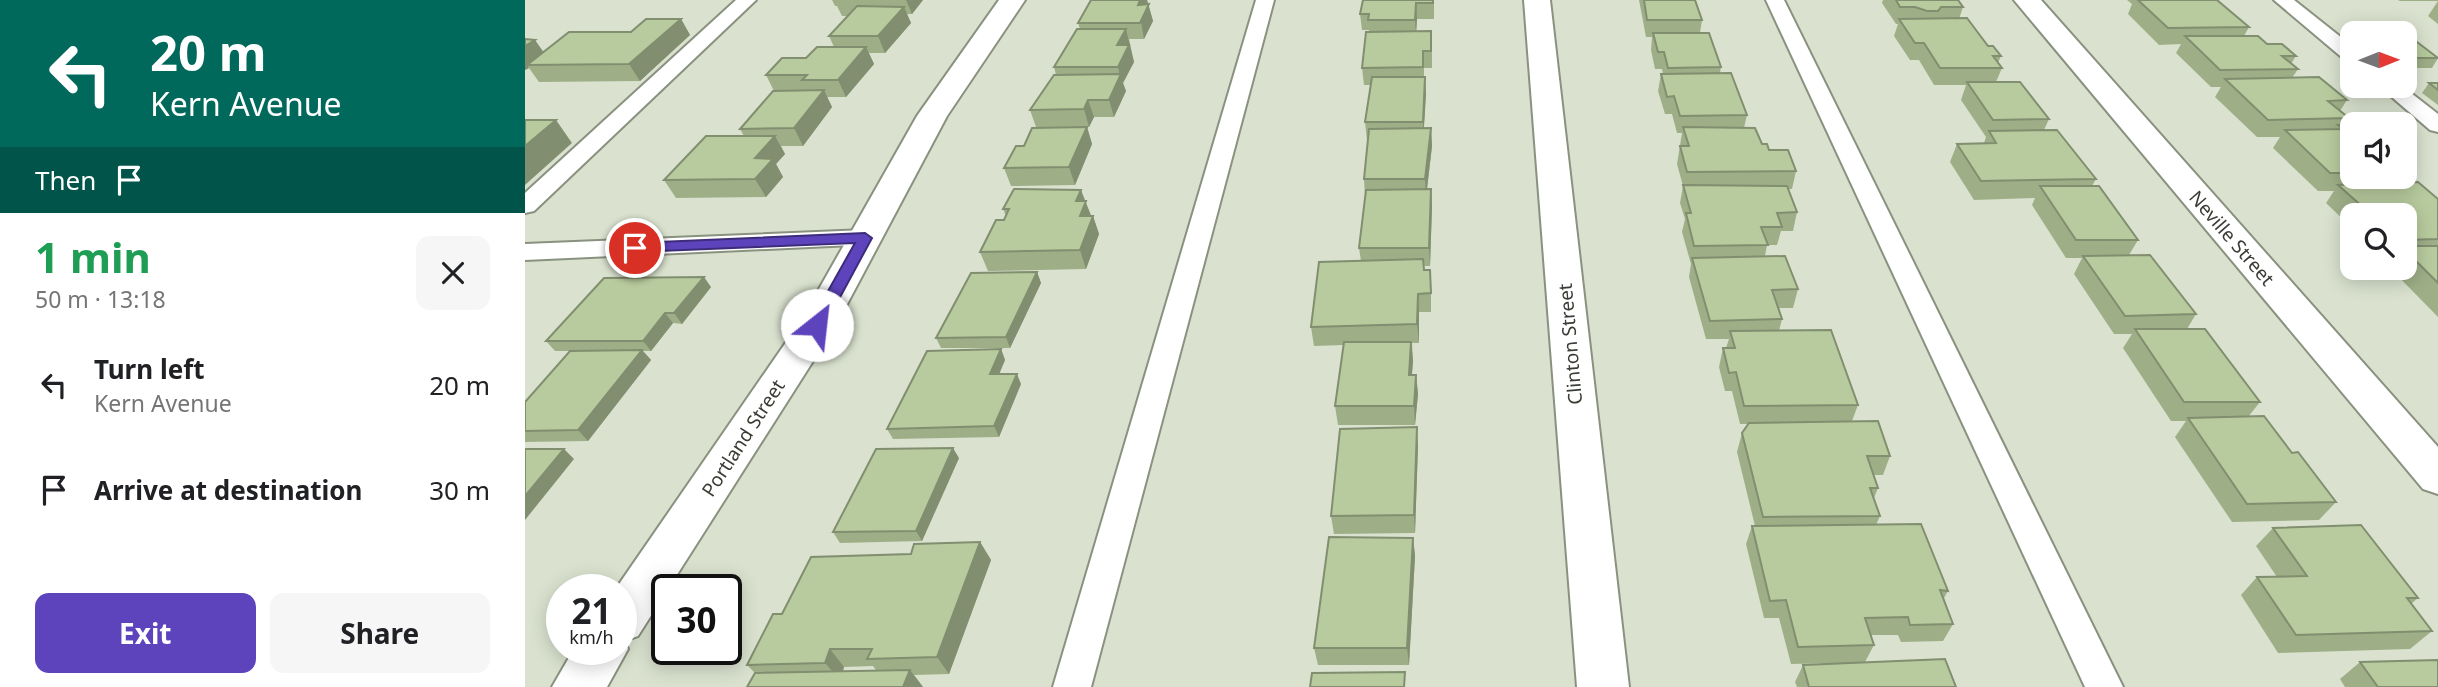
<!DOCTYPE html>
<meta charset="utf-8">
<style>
:root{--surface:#fff;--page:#f6f6f6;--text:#202124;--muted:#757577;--accent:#5e44bc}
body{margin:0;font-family:"Noto Sans",sans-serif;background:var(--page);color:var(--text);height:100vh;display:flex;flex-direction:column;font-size:26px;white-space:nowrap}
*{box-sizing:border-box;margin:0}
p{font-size:23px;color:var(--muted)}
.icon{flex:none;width:38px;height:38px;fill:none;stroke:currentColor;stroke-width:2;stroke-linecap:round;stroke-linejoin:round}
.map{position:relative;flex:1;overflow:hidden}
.drawer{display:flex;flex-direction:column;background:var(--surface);width:525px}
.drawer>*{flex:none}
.guide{background:#00695c;color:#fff;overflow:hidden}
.needle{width:46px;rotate:89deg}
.tools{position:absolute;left:1815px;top:21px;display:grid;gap:14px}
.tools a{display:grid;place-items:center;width:77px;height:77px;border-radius:14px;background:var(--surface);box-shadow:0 4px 18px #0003;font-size:35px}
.speed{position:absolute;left:21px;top:574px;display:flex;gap:14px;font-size:35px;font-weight:700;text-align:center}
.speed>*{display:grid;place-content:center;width:91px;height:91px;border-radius:50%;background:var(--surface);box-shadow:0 4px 18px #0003;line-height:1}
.speed small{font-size:18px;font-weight:400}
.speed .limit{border:4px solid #111;border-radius:10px;background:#fff;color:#111}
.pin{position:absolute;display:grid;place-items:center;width:60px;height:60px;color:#fff;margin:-30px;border:4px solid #fff;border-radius:50%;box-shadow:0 2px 7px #0007}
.me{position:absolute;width:77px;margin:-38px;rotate:29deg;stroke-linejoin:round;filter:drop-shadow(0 0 5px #0008)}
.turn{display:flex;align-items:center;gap:24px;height:147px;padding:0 35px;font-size:32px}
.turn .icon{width:91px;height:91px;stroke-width:2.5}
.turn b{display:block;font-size:49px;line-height:60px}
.then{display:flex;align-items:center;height:66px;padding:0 35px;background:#0003;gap:14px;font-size:26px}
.round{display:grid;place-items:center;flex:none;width:74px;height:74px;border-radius:14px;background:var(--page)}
.headline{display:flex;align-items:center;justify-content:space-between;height:119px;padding:0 35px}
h1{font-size:42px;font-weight:700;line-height:52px;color:#1e9e55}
.button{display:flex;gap:14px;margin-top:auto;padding:14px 35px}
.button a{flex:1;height:80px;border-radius:14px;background:var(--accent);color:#fff;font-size:28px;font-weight:700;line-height:80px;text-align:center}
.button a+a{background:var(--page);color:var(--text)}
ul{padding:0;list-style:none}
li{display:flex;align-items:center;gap:21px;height:105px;padding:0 35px}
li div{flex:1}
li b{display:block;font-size:26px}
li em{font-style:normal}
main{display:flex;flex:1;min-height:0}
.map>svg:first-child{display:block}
</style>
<main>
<section class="drawer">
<div class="guide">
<div class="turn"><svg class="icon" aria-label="left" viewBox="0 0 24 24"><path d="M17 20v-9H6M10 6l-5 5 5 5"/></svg><div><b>20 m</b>Kern Avenue</div></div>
<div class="then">Then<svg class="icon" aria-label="arrive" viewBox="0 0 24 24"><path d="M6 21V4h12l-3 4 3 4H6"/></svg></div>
</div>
<div class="headline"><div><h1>1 min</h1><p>50 m · 13:18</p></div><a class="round"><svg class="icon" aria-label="close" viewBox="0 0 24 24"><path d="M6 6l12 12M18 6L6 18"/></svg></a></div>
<ul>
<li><svg class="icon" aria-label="left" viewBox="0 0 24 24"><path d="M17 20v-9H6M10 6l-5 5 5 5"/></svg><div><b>Turn left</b><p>Kern Avenue</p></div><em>20 m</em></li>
<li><svg class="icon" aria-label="arrive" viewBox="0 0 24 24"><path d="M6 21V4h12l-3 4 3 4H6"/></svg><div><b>Arrive at destination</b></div><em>30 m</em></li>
</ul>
<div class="button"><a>Exit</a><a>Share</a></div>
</section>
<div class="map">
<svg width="1913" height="687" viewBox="0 0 1913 687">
<rect width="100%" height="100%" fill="#dae2cf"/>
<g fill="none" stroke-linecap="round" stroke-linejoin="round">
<defs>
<g id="lane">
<path d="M211,0H231L9,211L0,213V193Z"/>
<path d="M731,0H749L566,687H528Z"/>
<path d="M1241,0H1259L1598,687H1560Z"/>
<path d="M1749,0H1769L1827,46V62L1820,60Z"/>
<path d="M1854,86H1877L1913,114V132L1905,130Z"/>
<path d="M340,230L349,232L353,238L349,244L0,260V244Z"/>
</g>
<g id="street">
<path d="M474,0H500L422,116L311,325L113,636L100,641L103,649L82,687H27L49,649H96V590H90L277,319L392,116Z"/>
<path d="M999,0H1025L1104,687H1052Z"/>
<path d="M1489,0H1516L1913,447V494L1898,489Z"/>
</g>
</defs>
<use href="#lane" stroke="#89917f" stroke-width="4"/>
<use href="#street" stroke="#89917f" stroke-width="4"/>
<use href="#lane" fill="#fff" fill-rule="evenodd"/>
<use href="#street" fill="#fff" fill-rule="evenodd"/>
</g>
<g fill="#9eaf88" fill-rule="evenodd">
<path d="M307,0H398L387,14H382L386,23L360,53H344L349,64L321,97H302L307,107L278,146H256L260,154L251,164L258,177L241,197L151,198L139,180L219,136L215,129L249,91L241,75L309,47L304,36L324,16H317L312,6H310Z"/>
<path d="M566,0H622L628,21L619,39H604L609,62L598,83L601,91L589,117H569L564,127H562L567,144L550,185L486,186L479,168L499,146L511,127L505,110L531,75L529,67L555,29L553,23Z"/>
<path d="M909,0V19H892L891,31L907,48V68H899V77H900L901,94L899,128H906L907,146L902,189H906L907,207L905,266H899V270L906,289V312H894V343H887L888,361L887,375H891L893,394L890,425H813L810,406L819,345L789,346L786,327L836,261L834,248L840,197L839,179L843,140H842L840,122L846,85H839L837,68L844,32V30H837L835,14Z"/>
<path d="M1114,0H1170L1177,20L1175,33L1196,67L1195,73L1222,115L1219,128L1244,150L1271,171L1267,189H1263L1272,212L1268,231H1256L1252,245H1242L1240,256L1273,289L1268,308H1254L1257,319L1254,331L1333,405L1327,421L1365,456L1358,475H1349L1353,488L1349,498L1355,516L1351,525L1423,591L1419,598L1428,624L1418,641L1376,642L1373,635H1346L1349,645L1340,662L1431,687H1272L1270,682L1278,665L1309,663L1266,664L1254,618H1239L1221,544L1227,526H1230L1212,452L1217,433L1223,424H1215L1207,391H1200L1194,367L1198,348H1201L1204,339H1181L1164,277L1166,264L1157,232L1160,219L1155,203L1158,186L1152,164L1157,133H1152L1147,114H1140L1133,91L1136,74H1138L1137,69H1130L1126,50L1127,37H1121Z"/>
<path d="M1358,0H1433L1438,7L1434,19L1463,46L1476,56L1473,63L1477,68L1471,82L1524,119L1519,130L1571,179L1567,186L1613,240L1604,255L1671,314L1662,329L1735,402L1723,417L1767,453L1811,502L1794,520L1707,522L1650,437L1661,421H1646L1598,348L1607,334H1589L1549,274L1557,258H1541L1507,205L1510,198L1449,200L1425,162L1432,144L1459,143L1461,137L1436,100L1441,85H1409L1394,60H1385L1369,36L1373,24H1371L1357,3Z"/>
<path d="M1602,0H1692L1724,27L1719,36L1771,56L1766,64L1773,69L1767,78L1822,100L1815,111L1824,118L1819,125H1827V177H1855L1850,184L1913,199V317L1865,268H1880V215H1827V228L1801,203L1809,191H1793L1748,148L1755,137H1732L1690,97L1696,87H1686L1651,53L1656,44L1634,45L1603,14L1607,4Z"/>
<path d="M1873,0H1913V1H1875Z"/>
<path d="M1913,1V24L1903,16Z"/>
<path d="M156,19L165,35L115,81L14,82L4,68L0,70V39L19,52Z"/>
<path d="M1880,39L1913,58L1907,68H1880Z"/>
<path d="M1904,83H1913V105L1897,93Z"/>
<path d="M560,201L566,216H568L574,234L561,269L463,271L455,252L479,220L481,216L478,209Z"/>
<path d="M512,272L516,283L485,348H416L411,338Z"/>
<path d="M186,287L157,324L148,323L126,351H118L126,360L63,441L0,442V402L45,351H30L21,341Z"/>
<path d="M476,349L480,360L474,374L496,384L474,437L368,439L362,429Z"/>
<path d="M893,446L890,533L809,534L806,516Z"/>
<path d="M434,458L397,541L315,543L308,532Z"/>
<path d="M1748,528L1893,598L1886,604L1907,631L1885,649L1753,653L1716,595L1732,577H1752L1731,546Z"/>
<path d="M888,538L890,556L884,665H793L789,648Z"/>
<path d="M455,542L466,560L424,674L389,675L398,687L230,673L222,665L257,614L386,554ZM348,666L351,670L318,671L319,667Z"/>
<path d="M1835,662L1913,687H1820L1815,679Z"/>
</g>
<g fill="#818e6f">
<path d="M381,0H398L387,14Z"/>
<path d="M615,0H622L628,21L619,39L613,5Z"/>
<path d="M891,3L892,19L891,36L890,20Z"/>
<path d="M379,7L386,23L360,53L353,36Z"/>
<path d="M156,19L165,35L115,81L104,64Z"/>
<path d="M601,29L609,62L598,83L601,91L589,117L584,100L595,76L593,67L592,45Z"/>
<path d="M10,40L22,57L2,65L4,68L0,70V46Z"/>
<path d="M341,47L349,64L321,97L313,80Z"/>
<path d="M900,77L901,94L898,139V122Z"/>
<path d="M299,90L307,107L278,146L269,128Z"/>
<path d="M563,100L569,117L564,127L559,109Z"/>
<path d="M31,120L47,143L0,185V146Z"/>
<path d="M562,127L567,144L550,185L544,167Z"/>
<path d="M906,128L907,146L901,197L900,179Z"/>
<path d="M250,136L260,154L251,164L258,177L241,197L230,179V158Z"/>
<path d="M906,189L907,207L905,266L904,248Z"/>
<path d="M556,190L567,218L568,216L574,234L561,269L555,250V216L551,201Z"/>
<path d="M512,272L516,283L485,348L481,337Z"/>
<path d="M179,277L186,287L157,324L149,313Z"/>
<path d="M893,294L894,312V343L892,324Z"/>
<path d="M140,313L148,323L126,351L118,341Z"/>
<path d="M886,342L888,361L885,394L884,375Z"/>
<path d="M476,349L480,360L470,384L465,374Z"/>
<path d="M117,350L126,360L63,441L53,430Z"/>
<path d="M492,374L496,384L474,437L469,426Z"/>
<path d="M891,375L893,394L890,425L889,406Z"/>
<path d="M892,427L893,446L890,533L889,515Z"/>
<path d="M428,448L434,458L397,541L391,531Z"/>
<path d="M39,449L49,459L0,520V496Z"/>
<path d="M888,538L890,556L884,665L882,648Z"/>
<path d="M455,542L466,560L424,674L412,657Z"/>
<path d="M305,649L319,667L315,680L300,663Z"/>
<path d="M385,670L398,687H378Z"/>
</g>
<g fill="#b8cb9e" stroke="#818e6f" stroke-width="2">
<path d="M566,0H615L613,5L624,4L615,23H553Z"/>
<path d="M838,0H908V3H891L890,20H843L844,14H835Z"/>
<path d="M1119,0H1170L1177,20H1122Z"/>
<path d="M1371,0H1433L1438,7H1416L1413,11H1402L1390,7H1375Z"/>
<path d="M1613,0H1692L1724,27L1643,28Z"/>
<path d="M332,6L379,7L353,36H304Z"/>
<path d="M1442,18L1463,46H1468L1476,56H1468L1477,68H1415L1399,43H1390L1374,19Z"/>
<path d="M121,19H156L104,64L2,65L44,32H106Z"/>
<path d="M552,29H601L592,45H604L593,67H529Z"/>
<path d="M906,31V51H898V67L837,68L841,32Z"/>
<path d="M1128,33H1184L1196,67L1143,68L1139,52H1133Z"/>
<path d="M1660,36H1733L1742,44H1757L1771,56H1757L1773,69L1695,70Z"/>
<path d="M0,39L10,40L0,46Z"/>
<path d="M1880,39H1888L1913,58H1880Z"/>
<path d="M292,47H341L313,80H277L282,75H241L257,58H281Z"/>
<path d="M1206,73L1222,115L1155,116L1149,96L1142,97L1136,74Z"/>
<path d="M596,74L584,100H563L559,109L505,110L529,75Z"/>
<path d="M847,77H900L898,122H840Z"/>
<path d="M1794,77L1822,100L1803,101L1824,118L1743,120L1700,79Z"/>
<path d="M1442,82H1495L1524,119L1468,120Z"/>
<path d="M1904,83H1913V90Z"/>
<path d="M299,90L269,128L215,129L248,91Z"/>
<path d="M0,120H31L0,146Z"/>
<path d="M1813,125H1827V173H1805L1760,130L1818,129Z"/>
<path d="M562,127L544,167L479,168L491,146H499L507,128Z"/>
<path d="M1158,127L1230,128L1237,144H1242L1244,150H1263L1271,171L1162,172L1155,146H1164Z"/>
<path d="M906,128L900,179H839L844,129Z"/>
<path d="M1532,130L1571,179L1456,181L1432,144L1471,143L1464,131Z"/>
<path d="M181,136H250L230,158L248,159L230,179L139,180Z"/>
<path d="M1893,182L1913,199V239L1880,240V215H1847L1813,185Z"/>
<path d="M1158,185L1262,186L1272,212L1252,213L1257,227H1236L1243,245L1169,246L1161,213H1166Z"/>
<path d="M1515,186H1574L1613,240H1551Z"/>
<path d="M489,189L556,190L551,201H561L555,216H568L555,250L455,252L471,220H479L484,209H478Z"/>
<path d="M906,189L904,248H834L841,190Z"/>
<path d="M1880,246H1913V283L1880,250Z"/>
<path d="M1625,255L1671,314L1600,316L1558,256Z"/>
<path d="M1260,256L1273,289L1247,290L1257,319L1185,321L1167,258Z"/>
<path d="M898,259L899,270H905L906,293L893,294L892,324L786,327L794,262Z"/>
<path d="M512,272L481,337L411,338L446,273Z"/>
<path d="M179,277L149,313H140L118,341H21L79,278Z"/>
<path d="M1610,329H1680L1735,402H1659Z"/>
<path d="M1306,330L1333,405L1219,406L1211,372L1204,373L1198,348H1210L1205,331Z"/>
<path d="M819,342H886L884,375H891L889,406H810Z"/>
<path d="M476,349L465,374H492L469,426L362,429L402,351Z"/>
<path d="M117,350L53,430L0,431V402L45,351Z"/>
<path d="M1739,416L1767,453L1773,452L1811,502L1722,504L1663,418Z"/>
<path d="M1353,421L1365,456H1342L1353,488H1345L1355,516L1238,517L1217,433L1224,423Z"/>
<path d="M892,427L889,515L806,516L815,429Z"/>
<path d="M428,448L391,531L308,532L351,449Z"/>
<path d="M0,449H39L0,496Z"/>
<path d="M1396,524L1423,591L1415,590L1428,624L1385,625L1383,617L1340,618L1349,645L1273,647L1261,600L1245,601L1227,526Z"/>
<path d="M1836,525L1893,598H1882L1907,631L1771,635L1732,577L1782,576L1748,528Z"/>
<path d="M804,537L888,538L882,648H789Z"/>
<path d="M455,542L412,657L342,659L347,649H305L300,663L222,665L248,614H257L286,557L386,554L389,544Z"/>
<path d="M1420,659L1431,687H1284L1278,665Z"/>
<path d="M1913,660V687H1853L1835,662Z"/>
<path d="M385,670L378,687H222L230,673Z"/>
<path d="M880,672L879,687H785L787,673Z"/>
</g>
<path fill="#5e44bc" stroke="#3d2c7a" stroke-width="2" d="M340,233L347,238L300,325L292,331L284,325L330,243L110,252L103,248L110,243Z"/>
<g text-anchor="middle" stroke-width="5" stroke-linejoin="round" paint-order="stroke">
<g font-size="19" fill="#393d35" stroke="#fff">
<text transform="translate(1707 238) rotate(49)" y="7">Neville Street</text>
<text transform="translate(1045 344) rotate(-95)" y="7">Clinton Street</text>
<text transform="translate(218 438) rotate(-57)" y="7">Portland Street</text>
</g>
</g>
</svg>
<div class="tools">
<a><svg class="needle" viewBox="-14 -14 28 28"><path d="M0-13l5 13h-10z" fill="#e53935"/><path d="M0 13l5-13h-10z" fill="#757577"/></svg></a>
<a><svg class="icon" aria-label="sound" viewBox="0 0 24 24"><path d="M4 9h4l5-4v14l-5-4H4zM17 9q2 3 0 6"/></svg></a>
<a><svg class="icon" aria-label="search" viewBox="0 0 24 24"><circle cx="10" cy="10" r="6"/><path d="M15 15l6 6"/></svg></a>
</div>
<div class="speed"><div>21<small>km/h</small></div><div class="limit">30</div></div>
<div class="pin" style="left:110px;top:248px;background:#d93025"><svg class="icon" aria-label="arrive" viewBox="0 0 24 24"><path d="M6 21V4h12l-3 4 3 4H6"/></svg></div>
<svg class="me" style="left:292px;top:325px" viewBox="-20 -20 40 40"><circle r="19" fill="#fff"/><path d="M0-13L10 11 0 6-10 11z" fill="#5e44bc"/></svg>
</div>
</main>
